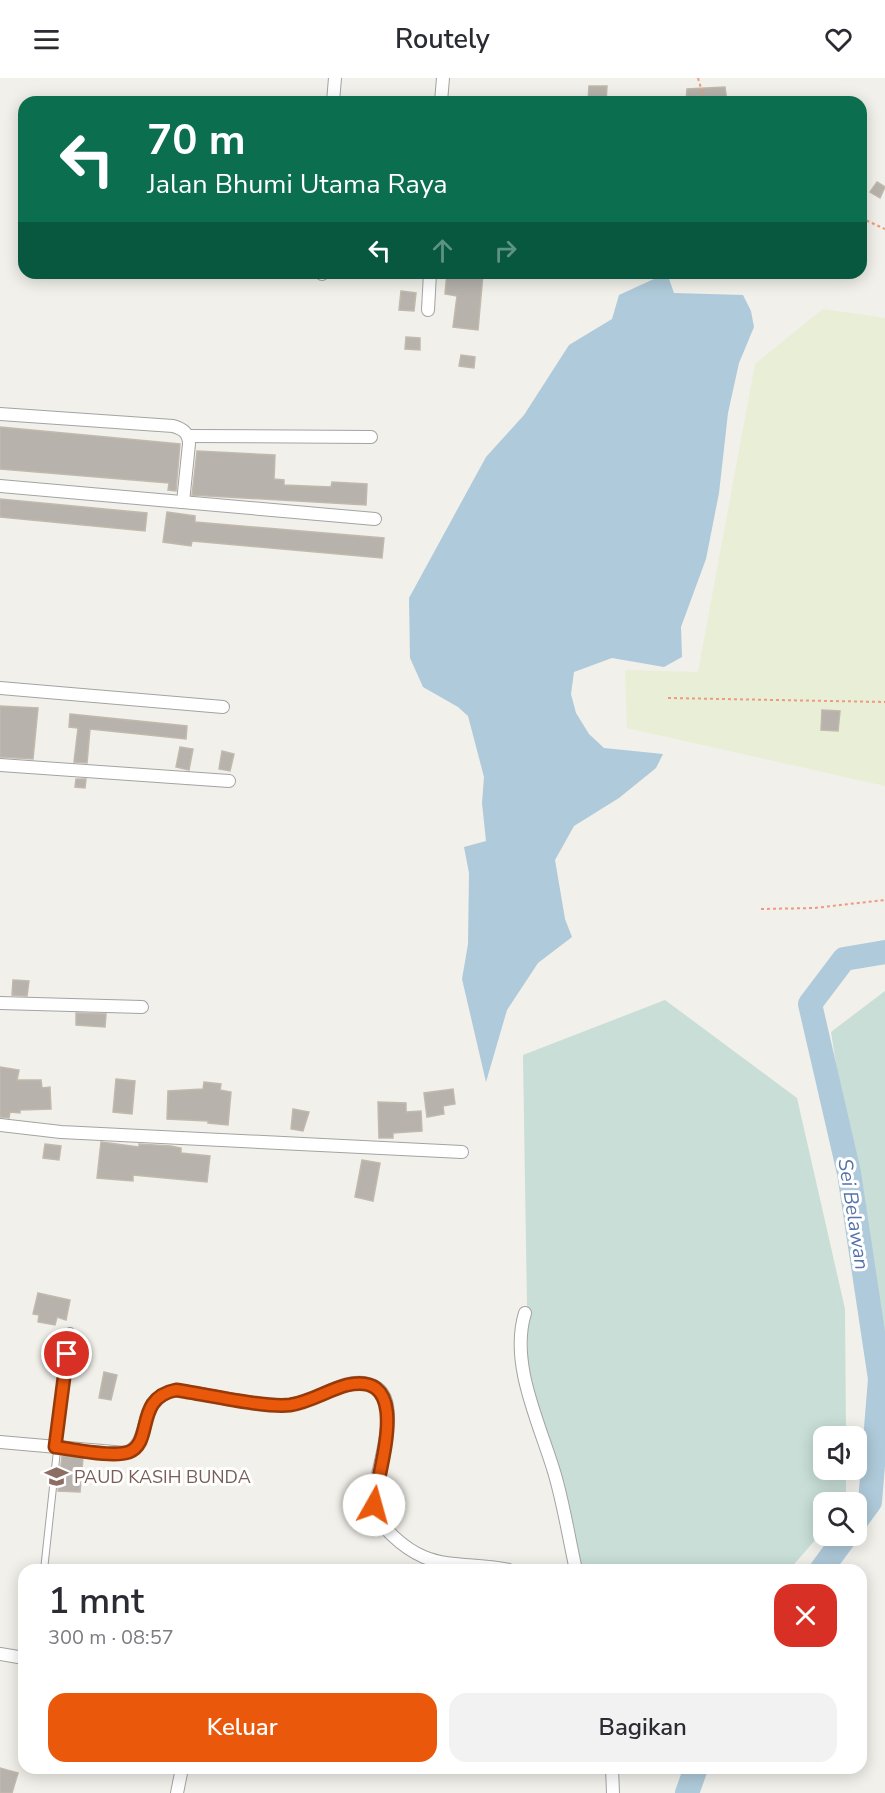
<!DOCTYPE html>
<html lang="id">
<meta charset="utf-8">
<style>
:root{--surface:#fff;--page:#f2f2f3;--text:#2b2b33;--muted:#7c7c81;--accent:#ea580c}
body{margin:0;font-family:"Nunito Sans",sans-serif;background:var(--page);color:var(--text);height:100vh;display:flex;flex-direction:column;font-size:22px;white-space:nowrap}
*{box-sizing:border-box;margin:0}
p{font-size:20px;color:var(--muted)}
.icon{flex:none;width:33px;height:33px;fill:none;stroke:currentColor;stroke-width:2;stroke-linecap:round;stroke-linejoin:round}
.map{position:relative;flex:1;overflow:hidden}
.side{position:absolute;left:18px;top:1486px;width:849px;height:210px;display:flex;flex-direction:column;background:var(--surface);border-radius:18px;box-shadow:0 3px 15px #0003}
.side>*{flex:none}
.hud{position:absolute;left:18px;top:18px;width:849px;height:183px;border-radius:18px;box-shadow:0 3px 15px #0003;background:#0b6e4f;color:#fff;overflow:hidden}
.buttons{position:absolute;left:813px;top:1348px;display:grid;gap:12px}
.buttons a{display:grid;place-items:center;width:54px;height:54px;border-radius:12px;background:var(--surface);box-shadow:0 3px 15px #0003;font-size:30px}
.pin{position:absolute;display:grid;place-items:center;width:51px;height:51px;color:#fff;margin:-26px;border:3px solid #fff;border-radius:50%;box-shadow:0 2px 6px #0007}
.me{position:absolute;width:66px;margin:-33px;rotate:7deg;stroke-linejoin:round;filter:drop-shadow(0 0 4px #0008)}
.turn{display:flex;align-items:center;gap:21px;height:126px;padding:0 30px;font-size:27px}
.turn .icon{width:78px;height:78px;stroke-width:2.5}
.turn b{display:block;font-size:42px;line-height:51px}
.lanes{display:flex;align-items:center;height:57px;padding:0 30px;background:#0003;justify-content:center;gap:30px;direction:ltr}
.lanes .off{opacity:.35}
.round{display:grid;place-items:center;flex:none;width:63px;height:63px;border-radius:18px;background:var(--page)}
.head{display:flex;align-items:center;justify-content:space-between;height:102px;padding:0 30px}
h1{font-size:36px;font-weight:600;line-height:45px}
.button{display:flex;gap:12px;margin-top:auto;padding:12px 30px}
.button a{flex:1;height:69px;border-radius:18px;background:var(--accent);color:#fff;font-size:24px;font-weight:600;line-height:69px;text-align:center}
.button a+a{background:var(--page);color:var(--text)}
header{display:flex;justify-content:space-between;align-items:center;height:78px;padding:0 30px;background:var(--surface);font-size:27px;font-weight:600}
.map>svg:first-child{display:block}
</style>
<header><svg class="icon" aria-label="menu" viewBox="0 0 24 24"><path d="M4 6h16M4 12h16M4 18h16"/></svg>Routely<svg class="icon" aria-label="heart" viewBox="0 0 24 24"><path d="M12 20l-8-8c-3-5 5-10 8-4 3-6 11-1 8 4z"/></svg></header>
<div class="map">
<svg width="885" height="1715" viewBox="0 0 885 1715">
<rect width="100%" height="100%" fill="#f1f0ea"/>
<path fill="#e9eed7" d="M823,231L885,240V708L627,650L625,592L698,594L755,286Z"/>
<g fill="#c8ded7">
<path d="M885,913V1254L867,1184L831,954Z"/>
<path d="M665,922L797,1020L845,1231L846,1359H824V1392H846V1425H824L823,1453L789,1492H582L528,1290L523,977Z"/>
</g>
<path fill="#afcada" d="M667,195L674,215L743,217L751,233L754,249L739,285L728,335L719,415L706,481L681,549L682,579L664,589L612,580L574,594L571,616L576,635L589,656L604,670L663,676L656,690L619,720L574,748L555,782L565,841L572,859L538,885L507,932L486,1004L462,901L468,866L469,795L464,769L486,763L482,725L484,699L468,638L458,629L423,609L410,580L409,520L486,379L524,337L569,267L612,241L619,217Z"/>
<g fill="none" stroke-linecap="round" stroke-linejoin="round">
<g stroke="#afcada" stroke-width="24">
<path d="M856,1443L870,1424L880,1301L849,1095L810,926L844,881L885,874"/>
<path d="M821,1492L846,1458"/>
<path d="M687,1715L696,1690"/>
</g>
</g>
<g fill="#b7b2ac" stroke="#c2b9ad" stroke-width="1.5">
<path d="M589,8H607L606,24H588Z"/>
<path d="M725,9L727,24H686L687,11Z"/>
<path d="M877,104L885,109L880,120L870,114Z"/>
<path d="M447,195L483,196L478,252L453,249L457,218L445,216Z"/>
<path d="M401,213L416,215L414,233L399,232Z"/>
<path d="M406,259L420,260V272L405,271Z"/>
<path d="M461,277L475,279L474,290L459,288Z"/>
<path d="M0,349L180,366L176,413L168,412L169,405L0,391Z"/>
<path d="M197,373L275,377L274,401L284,402V407L331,409L332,404L367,406L366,427L192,417Z"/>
<path d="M0,421L147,435L145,453L0,439Z"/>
<path d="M167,434L195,438V444L384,460L382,480L192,463L191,468L163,464Z"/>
<path d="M0,628L38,630L33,681L0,679Z"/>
<path d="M822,632L840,633L838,653L821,652Z"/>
<path d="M70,636L187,648L186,661L90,651L87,685L74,684L78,650L69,649Z"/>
<path d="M180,669L193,671L189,692L176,689Z"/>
<path d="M222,673L234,676L230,693L219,691Z"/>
<path d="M76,701H86L85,710L75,709Z"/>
<path d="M13,902L29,903L27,918L12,917Z"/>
<path d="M76,935L106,936L105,949L76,947Z"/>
<path d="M0,989L19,992L17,1002H41L42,1010L50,1009L51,1031L20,1032V1035L10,1034L9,1040L0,1039Z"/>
<path d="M116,1001L135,1003L132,1036L113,1034Z"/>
<path d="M204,1004L221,1006L220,1012L231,1014L228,1047L208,1045V1043L167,1041L168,1013L203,1011Z"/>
<path d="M453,1011L455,1026L443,1028L444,1036L427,1039L424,1015Z"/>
<path d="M378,1024L406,1025V1034L421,1033L422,1053L393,1055V1060H379Z"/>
<path d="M293,1031L309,1034L303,1053L291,1051Z"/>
<path d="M101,1064L139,1069V1066L171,1068L181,1070V1075L210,1078L207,1104L133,1097V1103L97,1100Z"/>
<path d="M45,1066L61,1068L59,1082L43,1080Z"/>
<path d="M362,1082L380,1085L373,1123L355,1119Z"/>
<path d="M38,1215L70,1222L66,1242L57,1239L55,1247L38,1244L39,1237L33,1236Z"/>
<path d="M104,1294L117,1297L111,1322L99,1320Z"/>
<path d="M62,1378L83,1380L80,1414L58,1413Z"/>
<path d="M0,1690L18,1695L12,1715H0Z"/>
</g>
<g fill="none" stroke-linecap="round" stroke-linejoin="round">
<defs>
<path id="service" d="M44,1492L70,1253"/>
<g id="minor">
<path d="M333,24L335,0"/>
<path d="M441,24L443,0"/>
<path d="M322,196V195"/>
<path d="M428,232L430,195"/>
<path d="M0,336L173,348C183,351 189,355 189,366L183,424"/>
<path d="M188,358L371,359"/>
<path d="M0,408L375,441"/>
<path d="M0,610L223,629"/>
<path d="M0,687L229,703"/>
<path d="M0,925L142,929"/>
<path d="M0,1047L61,1054L462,1074"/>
<path d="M525,1235C509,1287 541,1348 555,1397C564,1428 569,1461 576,1492"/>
<path d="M0,1364L125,1375C154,1366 134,1320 176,1312C209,1316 257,1329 289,1327C314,1325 342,1299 368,1306C411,1316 370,1401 374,1428C377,1448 405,1471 424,1479C450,1490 482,1485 509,1492"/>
<path d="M0,1576L24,1580"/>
<path d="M612,1690L613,1715"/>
<path d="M177,1715L182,1690"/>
</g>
</defs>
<use href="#service" stroke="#a3a3a3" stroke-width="8"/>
<use href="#minor" stroke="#a3a3a3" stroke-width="14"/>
<g stroke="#ee9a7e" stroke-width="2" stroke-dasharray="3 3" stroke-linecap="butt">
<path d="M698,0L705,24"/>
<path d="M861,140L885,151"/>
<path d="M668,620L885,624"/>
<path d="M761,831L814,830L885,822"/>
</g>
<use href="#service" stroke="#fff" stroke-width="6"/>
<use href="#minor" stroke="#fff" stroke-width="12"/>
</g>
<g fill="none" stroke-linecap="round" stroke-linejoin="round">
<defs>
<path id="route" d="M67,1276L55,1369C73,1371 113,1380 129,1374C154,1364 134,1320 176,1312C205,1316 264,1330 290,1327C310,1324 328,1312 347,1307C415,1292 377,1394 374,1427"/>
</defs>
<use href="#route" stroke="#983908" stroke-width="15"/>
<use href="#route" stroke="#ea580c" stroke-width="10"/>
</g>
<defs>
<symbol id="school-bare" viewBox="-9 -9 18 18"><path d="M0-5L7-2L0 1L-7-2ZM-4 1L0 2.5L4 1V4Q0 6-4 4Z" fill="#8d6e63" stroke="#fff" stroke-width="2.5" paint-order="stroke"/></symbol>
</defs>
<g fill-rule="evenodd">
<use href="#school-bare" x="40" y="1382" width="33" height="33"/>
</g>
<g text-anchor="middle" stroke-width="6" stroke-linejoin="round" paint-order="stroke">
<g font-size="18" fill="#785e54" stroke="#fff" text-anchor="start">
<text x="74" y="1405">PAUD KASIH BUNDA</text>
</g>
<g font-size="20" font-style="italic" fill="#5673aa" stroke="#fff">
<text transform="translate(854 1136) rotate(81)" y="7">Sei Belawan</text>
</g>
</g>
</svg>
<div class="buttons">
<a><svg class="icon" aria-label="sound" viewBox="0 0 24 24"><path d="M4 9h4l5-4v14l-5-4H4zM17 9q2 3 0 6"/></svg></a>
<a><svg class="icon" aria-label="search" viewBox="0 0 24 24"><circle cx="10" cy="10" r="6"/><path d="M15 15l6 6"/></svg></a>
</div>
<div class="pin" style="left:67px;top:1276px;background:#d93025"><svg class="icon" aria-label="arrive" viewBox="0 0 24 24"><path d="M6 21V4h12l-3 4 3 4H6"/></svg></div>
<svg class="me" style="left:374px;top:1427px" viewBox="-20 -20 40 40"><circle r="19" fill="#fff"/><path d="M0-13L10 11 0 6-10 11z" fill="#ea580c"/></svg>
<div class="hud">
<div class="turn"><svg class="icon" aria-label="left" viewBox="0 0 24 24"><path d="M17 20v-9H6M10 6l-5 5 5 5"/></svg><div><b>70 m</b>Jalan Bhumi Utama Raya</div></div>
<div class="lanes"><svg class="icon" aria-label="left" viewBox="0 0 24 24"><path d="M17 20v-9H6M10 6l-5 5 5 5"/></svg><svg class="icon off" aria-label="ahead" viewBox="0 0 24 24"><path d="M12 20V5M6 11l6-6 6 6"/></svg><svg class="icon off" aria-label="right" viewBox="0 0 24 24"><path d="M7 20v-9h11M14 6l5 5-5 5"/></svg></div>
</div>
<section class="side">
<div class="head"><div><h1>1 mnt</h1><p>300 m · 08:57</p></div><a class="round" style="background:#d93025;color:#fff"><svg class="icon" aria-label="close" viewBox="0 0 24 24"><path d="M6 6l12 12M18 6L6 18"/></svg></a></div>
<div class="button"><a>Keluar</a><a>Bagikan</a></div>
</section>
</div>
